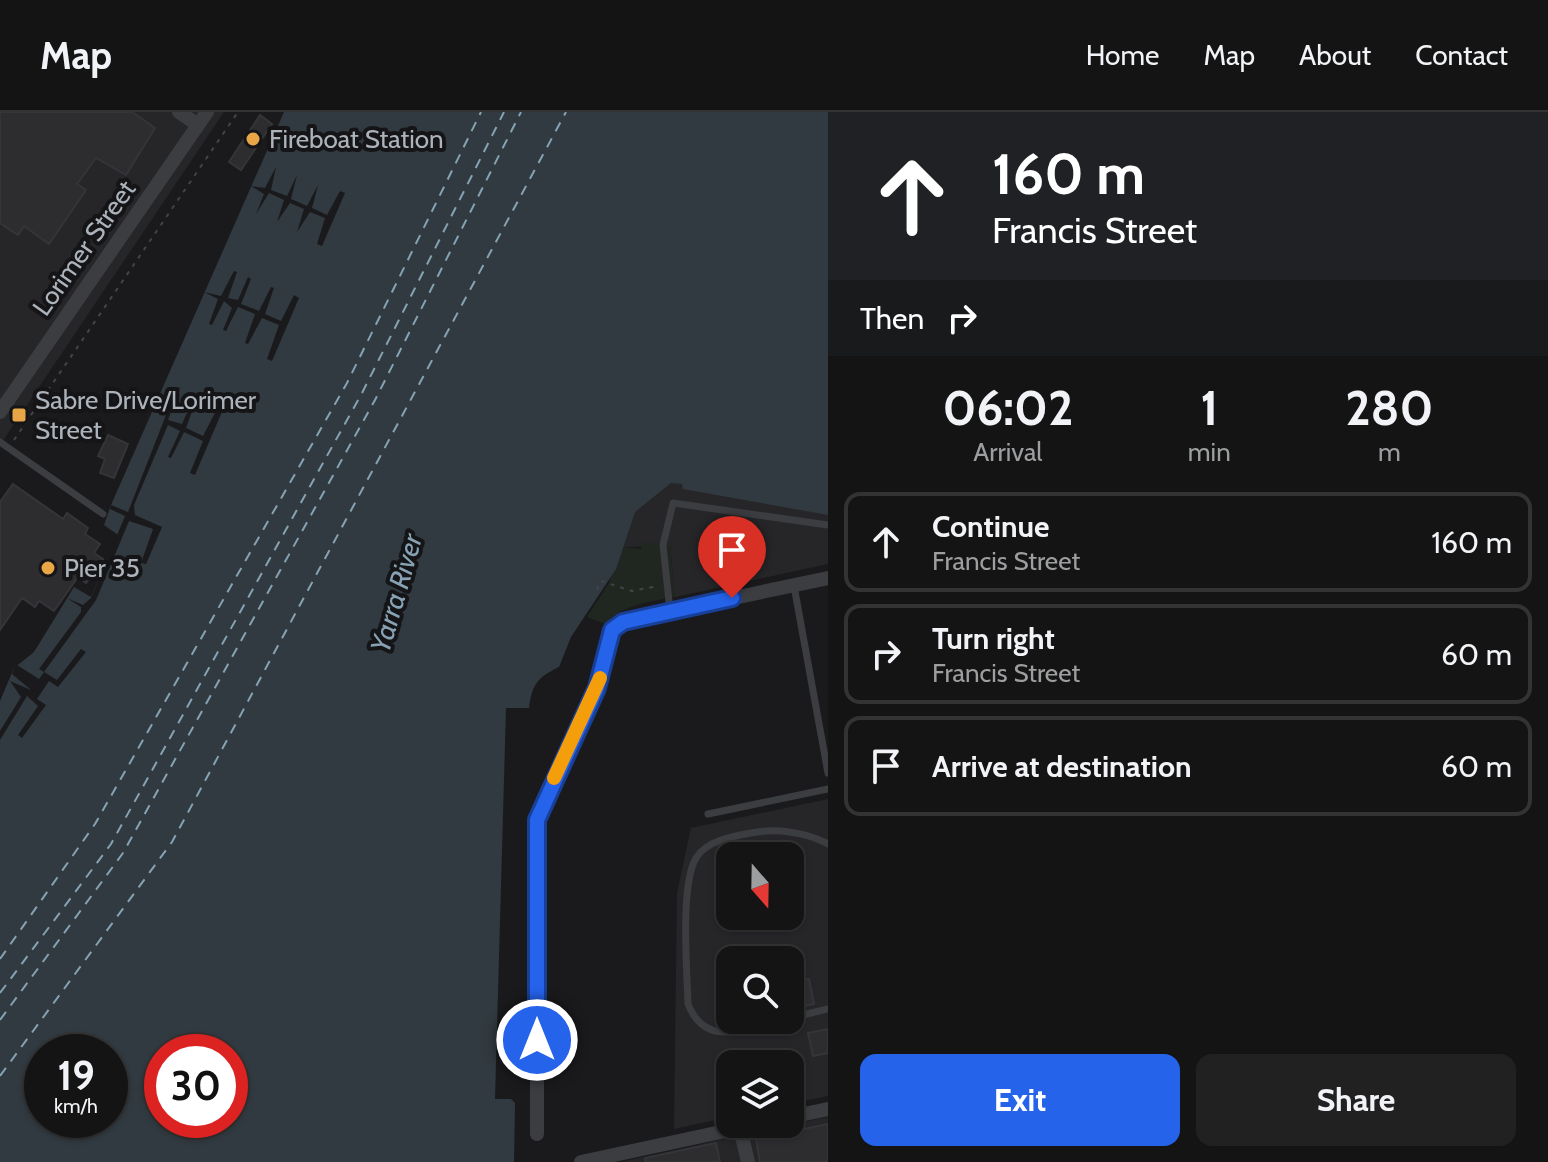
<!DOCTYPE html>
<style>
:root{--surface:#141415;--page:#212122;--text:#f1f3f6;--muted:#9d9ea0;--line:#333334;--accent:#2563eb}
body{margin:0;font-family:Cabin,sans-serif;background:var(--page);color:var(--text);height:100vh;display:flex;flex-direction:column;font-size:30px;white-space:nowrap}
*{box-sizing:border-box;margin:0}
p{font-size:26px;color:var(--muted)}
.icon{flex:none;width:44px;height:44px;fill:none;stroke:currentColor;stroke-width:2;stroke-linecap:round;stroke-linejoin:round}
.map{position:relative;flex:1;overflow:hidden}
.drawer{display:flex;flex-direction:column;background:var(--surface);width:720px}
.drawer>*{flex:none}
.banner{background:#202124;color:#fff;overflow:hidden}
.needle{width:52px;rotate:160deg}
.buttons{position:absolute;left:716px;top:730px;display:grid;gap:16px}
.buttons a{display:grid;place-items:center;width:88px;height:88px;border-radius:16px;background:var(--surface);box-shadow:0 2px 6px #0004,0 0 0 2px var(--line);font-size:40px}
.speed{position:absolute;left:24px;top:922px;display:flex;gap:16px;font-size:40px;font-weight:700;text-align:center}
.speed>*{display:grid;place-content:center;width:104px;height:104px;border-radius:50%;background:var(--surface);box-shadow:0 2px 6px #0004,0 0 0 2px var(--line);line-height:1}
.speed small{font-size:20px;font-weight:400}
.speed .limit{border:12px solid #d22;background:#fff;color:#111}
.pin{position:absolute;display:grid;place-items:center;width:68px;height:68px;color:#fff;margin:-82px -34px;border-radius:50% 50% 50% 0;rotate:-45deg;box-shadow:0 0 8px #0007}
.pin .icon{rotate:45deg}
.me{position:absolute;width:88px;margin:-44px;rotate:0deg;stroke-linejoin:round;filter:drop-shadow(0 0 6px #0008)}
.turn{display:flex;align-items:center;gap:28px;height:168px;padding:0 32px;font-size:36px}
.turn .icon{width:104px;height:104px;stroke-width:2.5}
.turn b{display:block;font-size:56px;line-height:68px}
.then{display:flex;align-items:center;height:76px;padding:0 32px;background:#0003;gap:16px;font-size:30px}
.eta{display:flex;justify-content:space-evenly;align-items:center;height:136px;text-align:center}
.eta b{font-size:48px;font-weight:800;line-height:56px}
.action{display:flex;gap:16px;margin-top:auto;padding:16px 32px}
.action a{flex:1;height:92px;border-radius:16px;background:var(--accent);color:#fff;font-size:32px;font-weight:800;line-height:92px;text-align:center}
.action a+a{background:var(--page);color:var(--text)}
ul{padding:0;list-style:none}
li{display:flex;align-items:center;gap:24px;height:100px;margin:0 16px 12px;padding:0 16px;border:4px solid var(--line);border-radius:16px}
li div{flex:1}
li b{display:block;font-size:30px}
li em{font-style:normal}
header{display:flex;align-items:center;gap:48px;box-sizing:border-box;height:112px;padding:0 40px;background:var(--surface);border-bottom:2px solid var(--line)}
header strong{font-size:38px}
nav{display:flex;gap:44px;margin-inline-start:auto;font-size:28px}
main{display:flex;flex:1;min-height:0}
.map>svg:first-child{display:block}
</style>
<header>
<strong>Map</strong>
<nav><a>Home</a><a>Map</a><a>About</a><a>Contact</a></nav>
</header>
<main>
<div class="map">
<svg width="828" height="1050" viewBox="0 0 828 1050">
<rect width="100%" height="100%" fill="#1a1a1c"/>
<g fill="#262629" fill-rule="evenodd">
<path d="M0,0H224L0,333Z"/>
<path d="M674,343L777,392L828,403V452L675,485L670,434L622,435L635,399L671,370Z"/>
<path d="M828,687V984L790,992V952H730V1005L674,1017L677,781L691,716ZM730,744H790V804H730ZM730,848H790V908H730Z"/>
<path d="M828,1005V1050H621L738,1024Z"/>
</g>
<path fill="#202721" d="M644,430L670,434L675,485C652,489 621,493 605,512L587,505L609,471L622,435L641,437Z"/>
<path fill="#313a40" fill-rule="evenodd" d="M284,0H828V403L683,377L682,372L671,371L635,400L616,457L571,525L559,555C538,565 532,572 529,596H506L495,987H511L515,991L514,1050H0V589L14,556L34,540L74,475L91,485L118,423L104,413L111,393ZM42,940H110V1008H42ZM162,940H230V1008H162Z"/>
<g fill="#1a1a1c">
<path d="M276,55L271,78L287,84L297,63L291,87L307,94L318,73L312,96L327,103L340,79L345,81L322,134L317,132L325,106L310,100L297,120L304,97L290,91L277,110L284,88L269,81L256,102L264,82L251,74L265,76Z"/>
<path d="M234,159L237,160L228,186L238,188L248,165L251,167L241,192L259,199L271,175L274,176L265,202L281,209L294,183L299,186L272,249L267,247L279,213L262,206L248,232L245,231L255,202L238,195L226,219L223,218L232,196L224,189L212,213L209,212L218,187L204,180L221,184Z"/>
<path d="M177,275L180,276L168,308L182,312L193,287L196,288L186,316L203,324L219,293L224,295L195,363L190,361L203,329L184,320L171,346L168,345L180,319L168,313L134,393L135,403L162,415L146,452L141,451L153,417L129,409L96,488L44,560L57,568L81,537L86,540L58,575L49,569L37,587L46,593L22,626L18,623L38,594L27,584L0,628V619L21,585L10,569L31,578L12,562L14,556L17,553L39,567L44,560L39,557L81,500V495L67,486L83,493L91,486L125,404L110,397L111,393L128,400Z"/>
</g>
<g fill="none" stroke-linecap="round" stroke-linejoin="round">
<g stroke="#87a2b3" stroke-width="2" stroke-dasharray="10 8" stroke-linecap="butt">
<path d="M0,847L95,712L347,271L481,0"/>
<path d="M0,881L111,732L362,281L504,0"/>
<path d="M0,908L123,741L375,288L521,0"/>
<path d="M0,964L172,730L566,0"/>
</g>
</g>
<g fill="#2d2d30" stroke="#343538" stroke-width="2">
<path d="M0,0H132L155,16L126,63L96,46L77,72L86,78L49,132L24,114L18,123L0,111Z"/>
<path d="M260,3L272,12L241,58L229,50Z"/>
<path d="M108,323L128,332L114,366L100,361L105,347L98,344Z"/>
<path d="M13,372L63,407L67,401L88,416L85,422L100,432L94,441L103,447L86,471L78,465L54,499L39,489L35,495L22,486L0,518V390Z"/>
<path d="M809,867L814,892L790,897V871Z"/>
<path d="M828,917V941L813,944L808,921Z"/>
<path d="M828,1012V1050H760L756,1027Z"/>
<path d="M716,1031L720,1050H645V1046Z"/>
</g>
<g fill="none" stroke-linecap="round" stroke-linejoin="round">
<g stroke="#414448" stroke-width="2" stroke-dasharray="4 6" stroke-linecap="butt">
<path d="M14,328L238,0"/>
<path d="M597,478L601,469L632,479L658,474"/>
</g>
<g stroke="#3b3d41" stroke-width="7">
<path d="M0,330L103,402"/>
<path d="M794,474L828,661"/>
<path d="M670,499L663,433L673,391L828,413"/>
<path d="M708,702L828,677"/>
<path d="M790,906L828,897"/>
<path d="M780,908C743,916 706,937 688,892C687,859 680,773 696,746C706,729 733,724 751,721C775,716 806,720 828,732"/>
</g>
<g stroke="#3b3d41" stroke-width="14">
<path d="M179,0L198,13"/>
<path d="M0,300L207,0"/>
<path d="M790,1005L828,997"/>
<path d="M740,1016L748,1050"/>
<path d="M537,1022V708L597,576L612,518L639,506L828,466"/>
<path d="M581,1050L758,1012"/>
</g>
</g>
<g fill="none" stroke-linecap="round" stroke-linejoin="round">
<defs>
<path id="route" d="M537,928V708L597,576L612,518L623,510L732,486"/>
</defs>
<use href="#route" stroke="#184099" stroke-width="20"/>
<use href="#route" stroke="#2563eb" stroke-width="14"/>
<path stroke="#f59e0b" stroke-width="14" d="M554,666L600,566"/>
</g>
<g fill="#e8a647" stroke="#151517" stroke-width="3">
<circle cx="253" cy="27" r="8"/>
<rect x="11" y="295" width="16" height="16" rx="4"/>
<circle cx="48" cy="456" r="8"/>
</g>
<g text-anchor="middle" stroke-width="8" stroke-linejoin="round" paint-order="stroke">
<g font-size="26" fill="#adb3bb" stroke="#151517" text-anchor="start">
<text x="269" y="36">Fireboat Station</text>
<text x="35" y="297">Sabre Drive/Lorimer<tspan x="35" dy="30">Street</tspan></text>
<text x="64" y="465">Pier 35</text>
</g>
<g font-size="26" fill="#adb3bb" stroke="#151517">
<text transform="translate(84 136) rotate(-55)" y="9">Lorimer Street</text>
</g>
<g font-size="28" font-style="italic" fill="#87a2b3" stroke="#151517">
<text transform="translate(396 481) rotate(-74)" y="10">Yarra River</text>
</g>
</g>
</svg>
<div class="buttons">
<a><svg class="needle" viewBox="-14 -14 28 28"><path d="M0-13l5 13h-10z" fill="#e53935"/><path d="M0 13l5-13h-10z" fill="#9d9ea0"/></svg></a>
<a><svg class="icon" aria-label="search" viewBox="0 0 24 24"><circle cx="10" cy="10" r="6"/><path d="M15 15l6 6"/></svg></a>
<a><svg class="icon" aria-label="layers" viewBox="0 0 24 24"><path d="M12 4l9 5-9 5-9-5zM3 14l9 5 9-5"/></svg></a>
</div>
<div class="speed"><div>19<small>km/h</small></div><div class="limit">30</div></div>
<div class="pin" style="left:732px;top:486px;background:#d93025"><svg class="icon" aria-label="arrive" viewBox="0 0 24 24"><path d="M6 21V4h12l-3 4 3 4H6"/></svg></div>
<svg class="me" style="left:537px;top:928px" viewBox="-20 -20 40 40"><circle r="17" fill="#2563eb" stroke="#fff" stroke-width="3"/><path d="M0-11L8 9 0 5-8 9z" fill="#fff"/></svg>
</div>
<section class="drawer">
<div class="banner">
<div class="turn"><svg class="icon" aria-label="ahead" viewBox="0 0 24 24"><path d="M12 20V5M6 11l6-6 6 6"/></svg><div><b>160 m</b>Francis Street</div></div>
<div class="then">Then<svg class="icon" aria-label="right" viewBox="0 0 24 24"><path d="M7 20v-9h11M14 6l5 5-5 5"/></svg></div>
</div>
<div class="eta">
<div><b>06:02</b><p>Arrival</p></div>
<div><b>1</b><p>min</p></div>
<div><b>280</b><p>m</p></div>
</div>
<ul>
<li><svg class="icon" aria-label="ahead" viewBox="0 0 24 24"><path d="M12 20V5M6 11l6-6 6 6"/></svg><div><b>Continue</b><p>Francis Street</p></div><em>160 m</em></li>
<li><svg class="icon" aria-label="right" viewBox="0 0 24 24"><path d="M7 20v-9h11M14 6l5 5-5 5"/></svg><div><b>Turn right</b><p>Francis Street</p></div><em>60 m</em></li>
<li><svg class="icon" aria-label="arrive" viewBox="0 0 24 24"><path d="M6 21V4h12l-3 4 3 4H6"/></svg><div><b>Arrive at destination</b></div><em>60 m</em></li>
</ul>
<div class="action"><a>Exit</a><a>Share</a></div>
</section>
</main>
